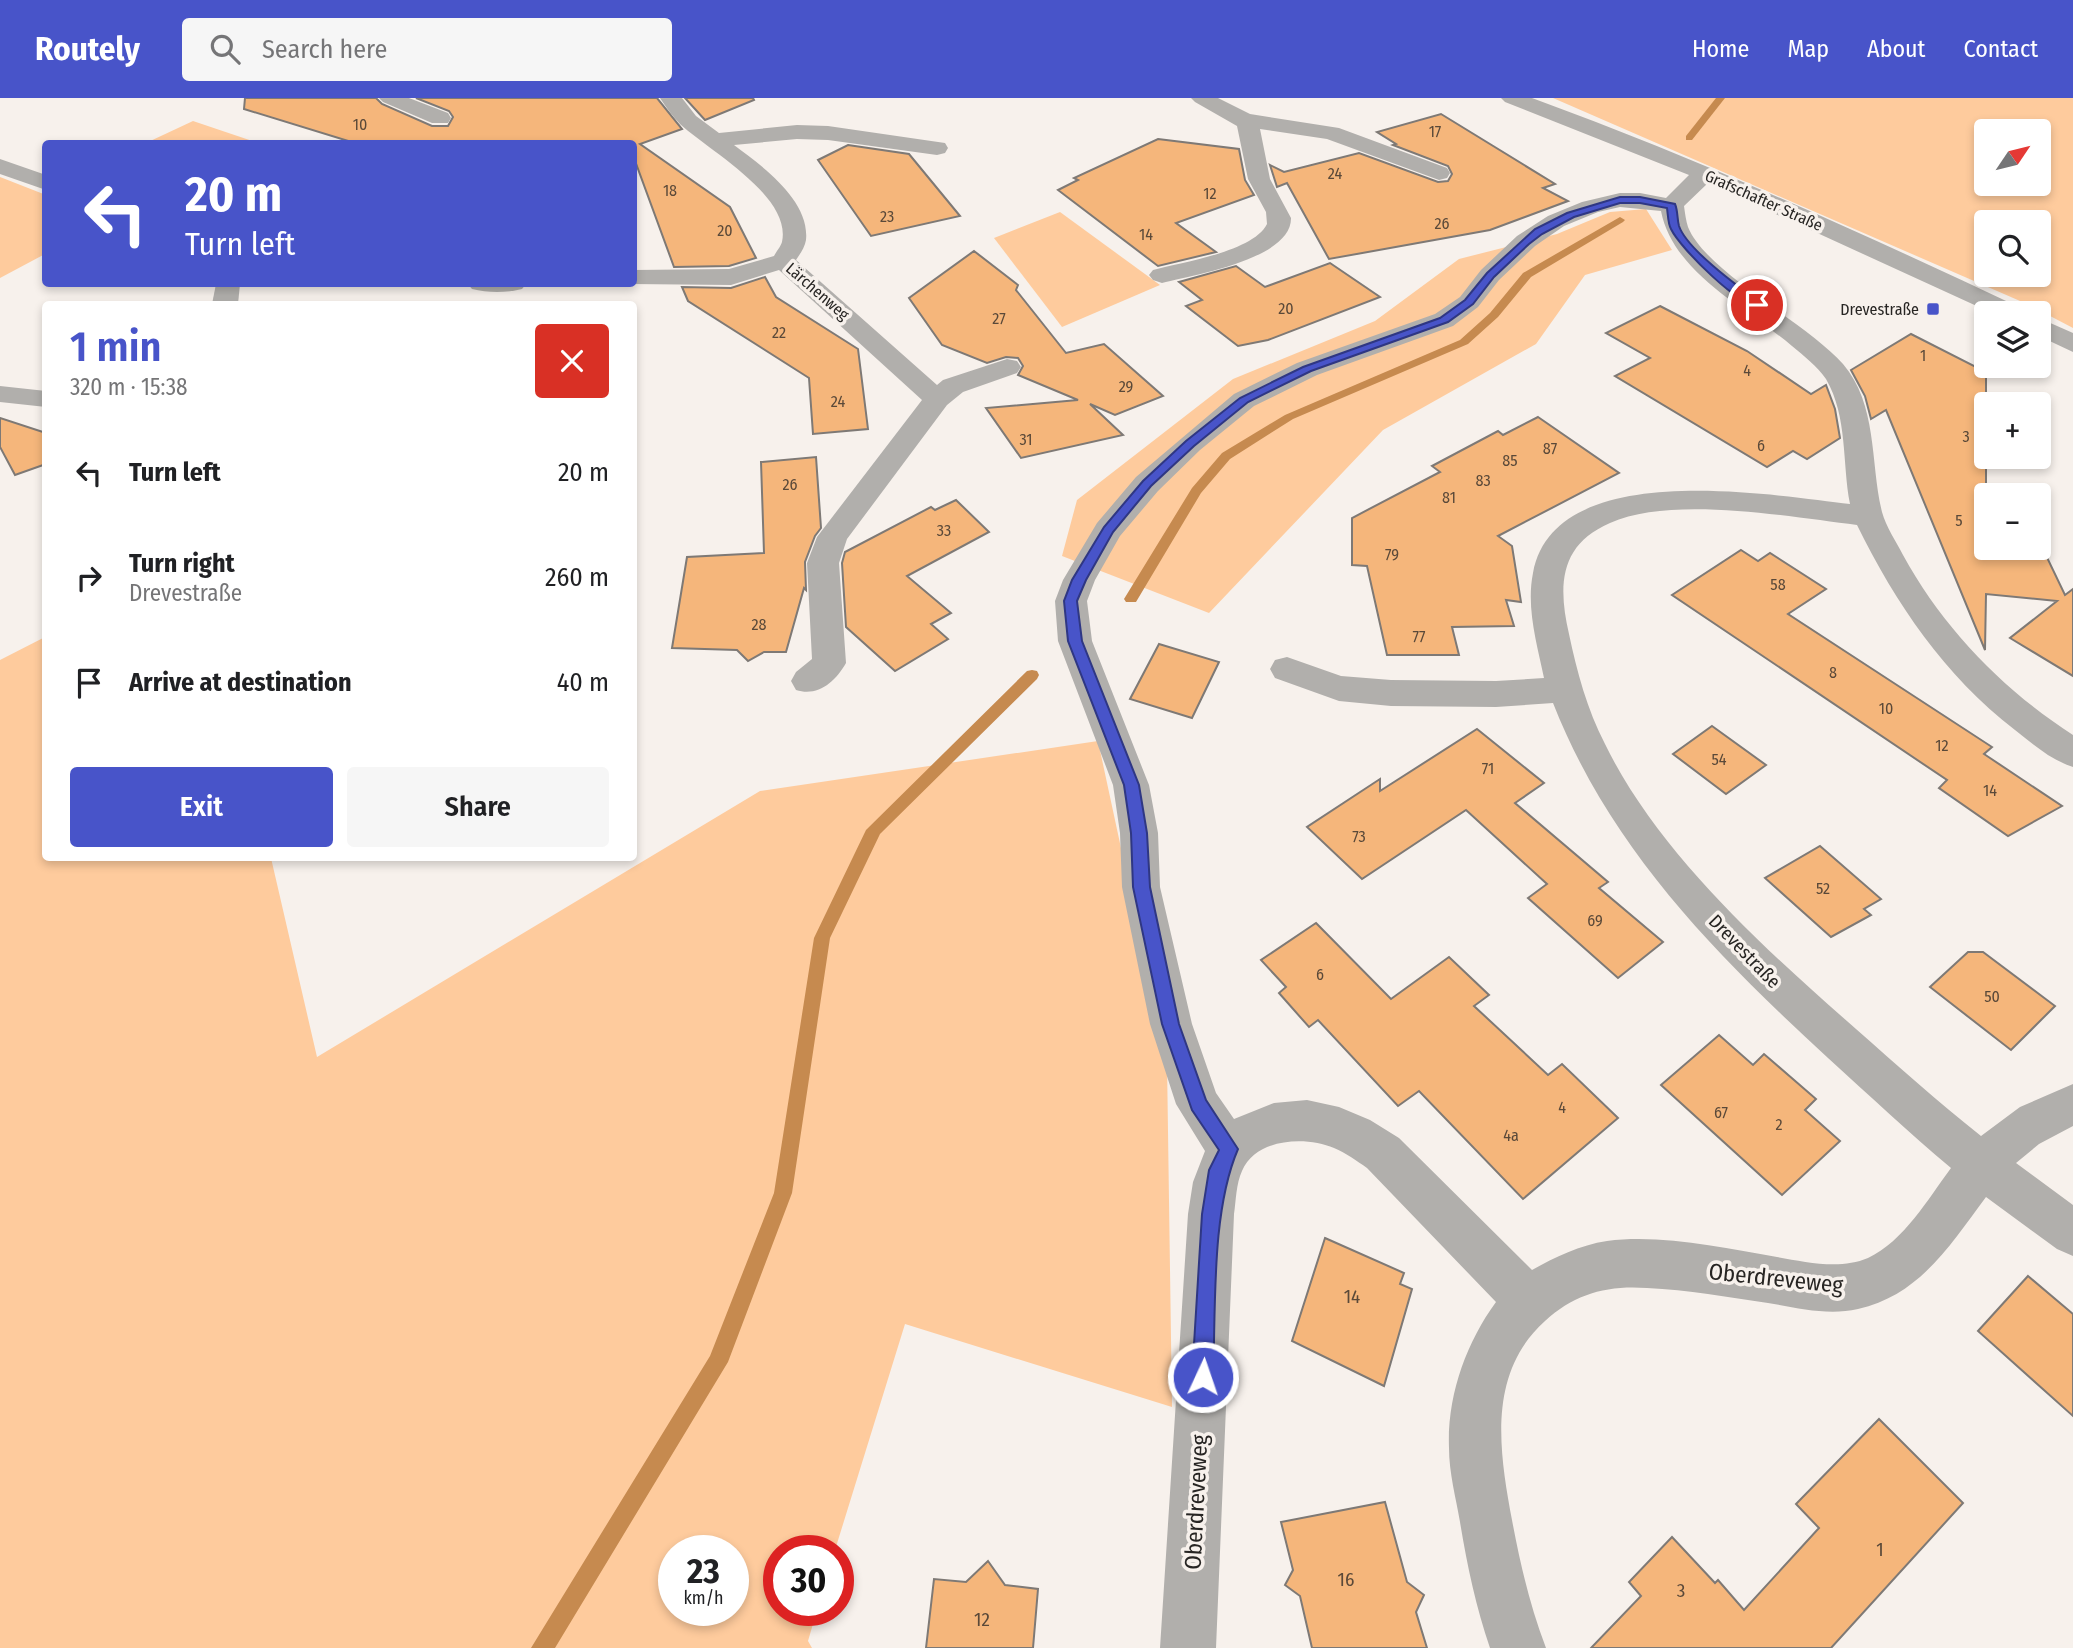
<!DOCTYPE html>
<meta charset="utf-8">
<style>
:root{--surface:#fff;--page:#f6f6f6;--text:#202124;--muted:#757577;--accent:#4854c9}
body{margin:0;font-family:"Fira Sans Condensed",sans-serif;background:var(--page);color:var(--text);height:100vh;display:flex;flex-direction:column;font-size:26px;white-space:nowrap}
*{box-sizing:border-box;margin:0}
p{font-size:23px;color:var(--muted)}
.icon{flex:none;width:38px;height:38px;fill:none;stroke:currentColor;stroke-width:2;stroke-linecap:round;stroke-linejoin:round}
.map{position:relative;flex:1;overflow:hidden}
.panel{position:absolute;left:42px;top:203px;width:595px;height:560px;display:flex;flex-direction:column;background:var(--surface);border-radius:7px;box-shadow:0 4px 10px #0003}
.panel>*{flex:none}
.hud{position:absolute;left:42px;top:42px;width:595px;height:147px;border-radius:7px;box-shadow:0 4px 10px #0003;background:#4854c9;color:#fff;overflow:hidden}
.needle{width:46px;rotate:55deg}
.controls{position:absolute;left:1974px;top:21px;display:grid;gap:14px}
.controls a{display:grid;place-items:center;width:77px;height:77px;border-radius:7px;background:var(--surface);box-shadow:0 4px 10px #0003;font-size:35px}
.speed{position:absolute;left:658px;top:1437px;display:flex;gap:14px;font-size:35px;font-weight:700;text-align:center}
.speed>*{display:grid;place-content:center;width:91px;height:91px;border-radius:50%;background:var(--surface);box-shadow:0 4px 10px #0003;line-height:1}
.speed small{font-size:18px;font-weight:400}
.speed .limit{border:10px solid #d22;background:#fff;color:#111}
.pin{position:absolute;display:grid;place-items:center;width:60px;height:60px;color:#fff;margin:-30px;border:4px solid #fff;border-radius:50%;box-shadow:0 2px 7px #0007}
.me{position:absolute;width:77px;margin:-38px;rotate:3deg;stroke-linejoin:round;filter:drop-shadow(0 0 5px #0008)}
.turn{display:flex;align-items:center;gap:24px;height:147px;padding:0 28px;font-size:32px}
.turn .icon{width:91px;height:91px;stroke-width:2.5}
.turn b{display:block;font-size:49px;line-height:60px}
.round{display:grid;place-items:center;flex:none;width:74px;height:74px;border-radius:7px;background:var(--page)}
.head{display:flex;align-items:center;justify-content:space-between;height:119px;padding:0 28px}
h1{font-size:42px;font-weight:600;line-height:52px;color:var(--accent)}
.primary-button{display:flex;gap:14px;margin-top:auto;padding:14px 28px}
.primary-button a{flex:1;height:80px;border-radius:7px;background:var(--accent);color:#fff;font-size:28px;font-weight:600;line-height:80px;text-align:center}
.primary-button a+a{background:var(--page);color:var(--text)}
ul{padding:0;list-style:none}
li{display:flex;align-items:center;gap:21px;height:105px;padding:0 28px}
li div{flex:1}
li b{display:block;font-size:26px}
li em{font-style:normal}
header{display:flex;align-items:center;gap:42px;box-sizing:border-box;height:98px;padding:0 35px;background:var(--accent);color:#fff}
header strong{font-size:33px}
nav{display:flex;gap:38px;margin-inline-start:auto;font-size:24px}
.search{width:490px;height:63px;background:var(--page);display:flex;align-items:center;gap:18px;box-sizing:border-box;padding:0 24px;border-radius:7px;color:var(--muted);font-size:26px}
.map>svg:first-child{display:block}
</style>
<header>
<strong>Routely</strong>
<div class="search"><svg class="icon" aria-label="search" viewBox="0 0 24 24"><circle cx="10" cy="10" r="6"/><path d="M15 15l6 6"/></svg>Search here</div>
<nav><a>Home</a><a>Map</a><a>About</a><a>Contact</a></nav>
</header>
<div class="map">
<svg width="2073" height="1550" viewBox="0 0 2073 1550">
<rect width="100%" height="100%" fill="#f7f1ec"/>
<g fill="#fecb9d" fill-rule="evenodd">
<path d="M1553,0H2073V230L2027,206ZM2039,33V86H1986V33ZM1986,124H2039V177H1986Z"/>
<path d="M193,23L258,45H146Z"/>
<path d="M0,79L46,97L45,156L0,180Z"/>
<path d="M1646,111L1672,152L1585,177L1536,246L1383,332L1209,515L1062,458L1077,402L1233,281L1375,223L1459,161L1557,136L1610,114Z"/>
<path d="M1060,114L1160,187L1062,229L994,140Z"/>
<path d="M45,539L46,760H271L317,959L760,693L1098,643L1167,964L1172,1309L905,1226L835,1452H779V1512H817L808,1543L812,1550H0V562ZM674,1452H733V1512H674Z"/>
</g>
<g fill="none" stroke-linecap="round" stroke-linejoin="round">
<g fill="#c68a4f" fill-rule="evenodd">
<path d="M1716,0H1725L1692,42H1686V38Z"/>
<path d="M1620,119L1625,122L1623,124L1531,179L1498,219L1468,246L1293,321L1230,361L1201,395L1136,504H1126L1124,501L1192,390L1222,355L1285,317L1460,242L1490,215L1523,175Z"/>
<path d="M1032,572L1037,573L1039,577L1037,581L880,736L830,840L792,1095L728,1264L555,1550H531L710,1258L774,1095L814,840L866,732L1027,573Z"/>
</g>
</g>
<g fill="#f5b67b" stroke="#7e7975" stroke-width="2">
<path d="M245,0H376L382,6L432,28H448L453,19L449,13L416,0H657L682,31L640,46L730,109L756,160L729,168L674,169L634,60V46H358L244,11Z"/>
<path d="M685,0H753L754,2L705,22Z"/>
<path d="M1441,16L1555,86L1543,90L1568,103L1490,132L1329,161L1287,85L1277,89L1270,67L1284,74L1359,55L1438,84L1448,83L1452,76L1448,68L1393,47L1396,46L1377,34Z"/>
<path d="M1158,41L1239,51L1245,82L1254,97L1176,125L1216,154L1158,168L1058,92L1078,82L1074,80Z"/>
<path d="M848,47L909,56L960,118L871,138L818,62Z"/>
<path d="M974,153L1018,187L1016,192L1066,255L1104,246L1163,298L1115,317L1090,306L1123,337L1021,360L986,310L1078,302L1018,277L1023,268L1018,260L1006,259L987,265L942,247L909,200Z"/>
<path d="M1330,165L1380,199L1268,242L1238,248L1186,208L1202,202L1179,184L1236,168L1265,189Z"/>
<path d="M765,179L776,199L858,251L868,331L813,336L809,280L688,203L682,189L731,190Z"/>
<path d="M1660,208L1747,253L1811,296L1826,287L1835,311L1840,340L1807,361L1793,353L1767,369L1615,278L1650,260L1606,235Z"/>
<path d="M1911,236L1986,274V450L2042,449L2065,497L2073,491V578L2010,540L2057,503L1986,496L1985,552L1886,312L1871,321L1865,298L1851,272Z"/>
<path d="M1538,319L1619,375L1498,438L1512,448L1521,504L1506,502L1514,528L1452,529L1459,557H1387L1367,468L1352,467V420L1440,374L1432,368L1498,333L1503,337Z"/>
<path d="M0,320L46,335V366L15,377L0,349Z"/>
<path d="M816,359L821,430L815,438L805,464L806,492L804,490L786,554H764L748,563L737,552L672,550L687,459L764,455L761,364Z"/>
<path d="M956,402L989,434L907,478L951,515L931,526L948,541L895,573L846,529L842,465L845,454L931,409L935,412Z"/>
<path d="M1741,452L1758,463L1770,455L1826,491L1788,516L1992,649L1984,656L2062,708L2008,738L1939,690L1947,682L1672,497Z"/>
<path d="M1159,546L1219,564L1192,620L1130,601Z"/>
<path d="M1712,628L1766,667L1726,696L1673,656Z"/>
<path d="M1477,631L1544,685L1515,705L1608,784L1599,790L1663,844L1618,880L1528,800L1547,786L1466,712L1362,781L1307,729L1380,681V693Z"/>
<path d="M1820,748L1881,801L1864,811L1871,817L1831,839L1765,780Z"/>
<path d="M1316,825L1391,901L1449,859L1489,897L1474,908L1548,977L1562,966L1618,1020L1523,1101L1419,993L1398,1008L1318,922L1309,929L1279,895L1286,889L1261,862Z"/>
<path d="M1968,854H1983L2055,908L2011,952L1930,889Z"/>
<path d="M1719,937L1753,967L1764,956L1816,1001L1805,1012L1840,1043L1782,1097L1661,987Z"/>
<path d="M1325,1140L1404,1175L1400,1186L1412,1191L1384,1288L1292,1243Z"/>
<path d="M2028,1178L2073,1216V1318L1978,1233Z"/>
<path d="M1879,1321L1963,1405L1831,1550H1591L1641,1498L1629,1484L1672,1439L1715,1485L1718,1482L1744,1512L1819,1430L1796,1406Z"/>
<path d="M1385,1404L1407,1484L1424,1497L1416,1514L1427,1550H1312L1300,1498L1285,1487L1293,1472L1281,1424Z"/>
<path d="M988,1463L1005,1487L1038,1491L1033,1550H926L934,1481L966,1484Z"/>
</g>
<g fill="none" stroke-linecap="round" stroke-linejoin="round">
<g fill="#b1afac" fill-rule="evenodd">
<path d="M379,0H409L448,15L451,20L448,25H432L383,4Z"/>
<path d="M660,0H682L696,18L719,35L797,27L828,28L945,45L948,50L945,55L937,57L828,42L797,41L734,47C762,68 810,102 806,142C805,149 800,156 796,162L937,287L943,282L1007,261L1017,263L1021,269L1017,275L963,294L947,307L847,441L839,465L846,565C835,584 818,599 796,592L791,583L796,574L812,561L807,465L817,439L922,302L779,172L731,187L630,186H634V172L729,171L774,158C776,154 781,148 782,144C792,98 708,52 680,26C672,18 666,9 660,0Z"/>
<path d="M1191,0H1218L1250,16L1339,30L1447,70L1450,75L1447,80L1439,82L1327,41L1260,31L1270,81L1291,120C1292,161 1193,177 1162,185L1153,182L1149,177L1153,172C1182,164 1253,154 1267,126L1266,114L1248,81L1237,28L1195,4Z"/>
<path d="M1501,0H1532C1699,61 1860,134 2021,210L2025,215H1992L1708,85L1684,108C1685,115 1686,123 1688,129C1706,174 1807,225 1843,266C1878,307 1870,365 1882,414C1886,429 1896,443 1903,457C1943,530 2003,592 2073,637V669C2051,662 2033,646 2015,632C1944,577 1896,506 1857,427C1789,419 1672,397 1610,425C1559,447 1558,488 1569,536C1577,574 1587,611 1605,646C1658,755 1766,852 1856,931C1897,967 1938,1004 1981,1038L2020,1009L2073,986V1028L2039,1046L2016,1065L2073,1107V1158L2057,1151L1986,1099C1950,1147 1920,1197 1858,1211C1828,1218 1798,1210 1768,1205C1728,1199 1688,1192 1647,1190C1607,1187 1574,1196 1545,1223C1487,1275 1499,1353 1512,1422C1520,1465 1530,1508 1546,1550H1490C1476,1509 1467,1467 1460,1424C1456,1400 1449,1375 1449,1350C1447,1298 1466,1245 1496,1204L1367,1070C1357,1063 1346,1055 1334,1050C1306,1038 1256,1040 1242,1073C1236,1086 1236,1102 1234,1116L1216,1550H1160L1188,1116L1193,1084L1205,1053L1176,1006L1150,926L1122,789L1120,735L1113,687L1058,543L1055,503L1063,482L1097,425L1136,379L1234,296L1297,265L1435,216L1460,199L1481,172L1517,138L1548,118L1582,104L1620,95H1640L1666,100L1689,77L1505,4ZM1620,109L1661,113C1673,175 1747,210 1792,248C1804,258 1817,268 1826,281C1848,319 1842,365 1850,406C1770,397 1554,359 1533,475C1526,510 1537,546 1544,580L1496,583L1391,582L1341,578L1287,559L1275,562L1270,571L1275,580L1339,603L1391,608L1496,609L1553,605C1610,750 1715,856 1828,960C1869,997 1909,1035 1951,1070C1928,1101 1904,1143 1868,1160C1840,1172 1806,1164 1777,1159C1723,1150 1662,1136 1607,1143C1580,1147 1555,1159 1532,1172L1399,1040L1370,1022L1339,1009L1307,1002L1274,1005L1234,1021L1216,995L1192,926L1160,789L1158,735L1149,687L1092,543L1087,503L1095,482L1120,438L1158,393L1200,352L1254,308L1317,277L1453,228L1478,209L1499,182L1535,148L1564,128L1598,114Z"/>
<path d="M0,61L46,77V92L0,76Z"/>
<path d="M216,186H240L238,206H212Z"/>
<path d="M468,186H526L522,191C506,195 488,195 472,191Z"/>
<path d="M2039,220L2073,235V254L2039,238Z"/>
<path d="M0,288L46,293V309L0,304Z"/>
</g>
</g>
<path fill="#4854c9" stroke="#2f3783" stroke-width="2" d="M1620,99H1640L1675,106C1678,113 1677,121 1679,128C1687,152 1740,190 1761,205V209C1741,211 1680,150 1671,131C1668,126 1668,117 1667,110L1640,105H1620L1574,119L1542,136L1529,146L1494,179L1473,206L1448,224L1311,273L1248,304L1194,348L1151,388L1113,434L1086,482L1077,503L1082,543L1139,687L1147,735L1150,789L1179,926L1206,1002L1238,1051C1211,1114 1216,1209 1213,1279L1210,1286L1203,1289L1195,1286L1192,1279L1202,1116L1209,1072L1219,1052L1192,1012L1162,926L1133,789L1131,735L1124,687L1068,543L1064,503L1072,482L1104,429L1143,383L1186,343L1240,300L1303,269L1440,220L1465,202L1487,175L1535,131L1567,115Z"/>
<rect fill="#4854c9" stroke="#f7f1ec" stroke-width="2.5" x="1926" y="204" width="14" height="14" rx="3.5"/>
<g text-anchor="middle" stroke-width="7" stroke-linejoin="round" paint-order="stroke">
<g font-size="16" fill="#5a4939">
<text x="360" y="32">10</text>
<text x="1435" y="39">17</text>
<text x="1335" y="81">24</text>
<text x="670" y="98">18</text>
<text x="1210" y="101">12</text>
<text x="887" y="124">23</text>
<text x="1442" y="131">26</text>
<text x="725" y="138">20</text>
<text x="1146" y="142">14</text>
<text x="1286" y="216">20</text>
<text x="999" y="226">27</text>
<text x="779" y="240">22</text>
<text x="1923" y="263">1</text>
<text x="1747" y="278">4</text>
<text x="1126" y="294">29</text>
<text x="838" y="309">24</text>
<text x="1966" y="344">3</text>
<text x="1026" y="347">31</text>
<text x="1761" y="353">6</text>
<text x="1550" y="356">87</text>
<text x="1510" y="368">85</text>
<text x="1483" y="388">83</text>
<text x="790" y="392">26</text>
<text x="1449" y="405">81</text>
<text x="1959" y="428">5</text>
<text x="944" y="438">33</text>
<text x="1392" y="462">79</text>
<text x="1778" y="492">58</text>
<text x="759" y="532">28</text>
<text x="1419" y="544">77</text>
<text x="1833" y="580">8</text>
<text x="1886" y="616">10</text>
<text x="1942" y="653">12</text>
<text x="1719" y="667">54</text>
<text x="1488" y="676">71</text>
<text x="1990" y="698">14</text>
<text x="1359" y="744">73</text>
<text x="1823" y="796">52</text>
<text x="1595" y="828">69</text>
<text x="1320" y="882">6</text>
<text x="1992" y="904">50</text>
<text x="1562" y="1015">4</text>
<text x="1721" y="1020">67</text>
<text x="1779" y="1032">2</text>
<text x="1511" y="1043">4a</text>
</g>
<g font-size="16" fill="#272523" stroke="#f7f1ec">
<text transform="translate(1764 102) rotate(24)" y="6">Grafschafter Straße</text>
<text transform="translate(818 193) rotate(41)" y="6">Lärchenweg</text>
</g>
<g font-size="16" fill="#272523" stroke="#f7f1ec" text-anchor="end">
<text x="1919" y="217">Drevestraße</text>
</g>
<g font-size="19" fill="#272523" stroke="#f7f1ec">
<text transform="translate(1745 853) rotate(46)" y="7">Drevestraße</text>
</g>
<g font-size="19" fill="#5a4939">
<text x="1352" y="1205">14</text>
<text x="1880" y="1458">1</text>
<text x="1346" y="1488">16</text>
<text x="1681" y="1499">3</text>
<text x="982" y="1528">12</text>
</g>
<g font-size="23" fill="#272523" stroke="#f7f1ec">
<text transform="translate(1776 1180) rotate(6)" y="8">Oberdreveweg</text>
<text transform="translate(1196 1404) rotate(-87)" y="8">Oberdreveweg</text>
</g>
</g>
</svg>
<div class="controls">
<a><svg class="needle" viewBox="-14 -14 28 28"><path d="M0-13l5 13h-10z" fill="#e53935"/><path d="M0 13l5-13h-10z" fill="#757577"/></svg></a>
<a><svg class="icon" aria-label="search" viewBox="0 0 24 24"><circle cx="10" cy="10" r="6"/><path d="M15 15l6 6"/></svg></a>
<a><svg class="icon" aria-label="layers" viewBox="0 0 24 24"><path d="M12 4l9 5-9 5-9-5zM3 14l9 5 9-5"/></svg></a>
<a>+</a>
<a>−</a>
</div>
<div class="speed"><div>23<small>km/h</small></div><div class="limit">30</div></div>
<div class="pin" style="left:1757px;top:207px;background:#d93025"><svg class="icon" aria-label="arrive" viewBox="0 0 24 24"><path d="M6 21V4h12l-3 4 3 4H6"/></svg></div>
<svg class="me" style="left:1203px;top:1279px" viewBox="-20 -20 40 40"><circle r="17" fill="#4854c9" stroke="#fff" stroke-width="3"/><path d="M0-11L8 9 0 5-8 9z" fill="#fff"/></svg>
<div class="hud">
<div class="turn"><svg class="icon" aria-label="left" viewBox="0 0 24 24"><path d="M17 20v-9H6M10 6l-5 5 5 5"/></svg><div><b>20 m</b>Turn left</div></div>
</div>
<section class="panel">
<div class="head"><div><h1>1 min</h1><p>320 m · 15:38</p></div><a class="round" style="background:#d93025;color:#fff"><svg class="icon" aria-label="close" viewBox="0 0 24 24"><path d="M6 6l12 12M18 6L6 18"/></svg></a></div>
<ul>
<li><svg class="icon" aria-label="left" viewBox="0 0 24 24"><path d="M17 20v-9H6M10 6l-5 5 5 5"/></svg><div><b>Turn left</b></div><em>20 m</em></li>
<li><svg class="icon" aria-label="right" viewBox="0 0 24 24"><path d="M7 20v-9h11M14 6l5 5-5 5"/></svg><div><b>Turn right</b><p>Drevestraße</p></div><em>260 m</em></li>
<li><svg class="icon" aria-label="arrive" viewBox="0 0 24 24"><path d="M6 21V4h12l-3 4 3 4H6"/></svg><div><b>Arrive at destination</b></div><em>40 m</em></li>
</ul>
<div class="primary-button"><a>Exit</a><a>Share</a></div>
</section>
</div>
